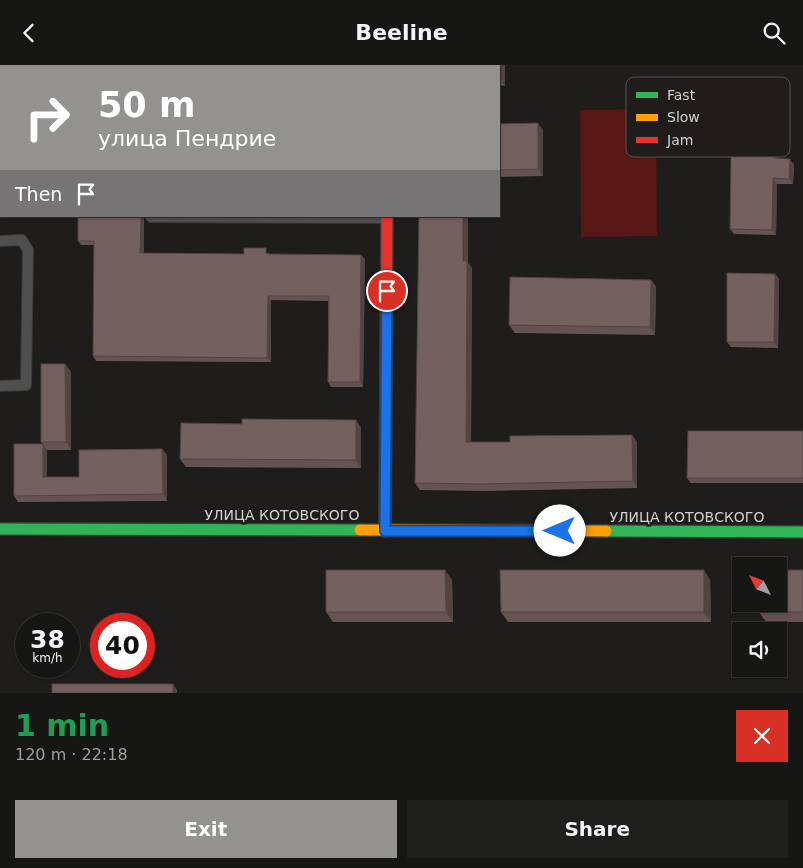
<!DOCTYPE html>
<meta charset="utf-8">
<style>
:root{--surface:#161615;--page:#1f1f1e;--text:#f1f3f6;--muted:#9e9fa0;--line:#353534;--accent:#949291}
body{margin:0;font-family:"DejaVu Sans",sans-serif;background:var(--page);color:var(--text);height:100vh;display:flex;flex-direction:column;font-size:19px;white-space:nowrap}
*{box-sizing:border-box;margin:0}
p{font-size:16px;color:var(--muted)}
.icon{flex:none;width:28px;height:28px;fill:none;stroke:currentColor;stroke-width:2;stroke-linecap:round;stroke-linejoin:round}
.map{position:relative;height:628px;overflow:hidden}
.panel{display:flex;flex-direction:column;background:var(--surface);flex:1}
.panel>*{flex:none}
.guide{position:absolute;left:0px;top:0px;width:500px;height:152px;box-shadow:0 1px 4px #0004,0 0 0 1px var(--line);background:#949291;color:#fff;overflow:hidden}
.needle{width:32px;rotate:312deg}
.controls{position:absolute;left:732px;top:492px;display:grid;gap:10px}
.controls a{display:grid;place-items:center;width:55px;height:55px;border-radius:0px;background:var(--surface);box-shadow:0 1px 4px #0004,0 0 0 1px var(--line);font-size:25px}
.speed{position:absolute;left:15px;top:548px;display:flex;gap:10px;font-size:25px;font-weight:700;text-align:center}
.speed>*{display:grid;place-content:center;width:65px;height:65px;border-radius:50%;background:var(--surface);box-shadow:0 1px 4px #0004,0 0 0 1px var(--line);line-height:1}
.speed small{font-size:12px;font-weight:400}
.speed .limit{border:8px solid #d22;background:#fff;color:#111}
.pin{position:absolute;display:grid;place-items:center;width:42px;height:42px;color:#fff;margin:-21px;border:2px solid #fff;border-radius:50%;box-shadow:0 1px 5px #0007}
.me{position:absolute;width:55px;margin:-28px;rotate:270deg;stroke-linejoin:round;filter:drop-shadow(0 0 4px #0008)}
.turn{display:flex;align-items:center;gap:18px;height:105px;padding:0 15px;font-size:22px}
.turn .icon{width:65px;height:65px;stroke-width:2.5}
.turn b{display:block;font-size:35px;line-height:42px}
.then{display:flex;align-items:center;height:48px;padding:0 15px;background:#0003;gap:10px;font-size:19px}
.round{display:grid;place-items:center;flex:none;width:52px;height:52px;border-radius:0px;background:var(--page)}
.head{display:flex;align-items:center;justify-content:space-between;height:85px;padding:0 15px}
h1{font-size:30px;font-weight:700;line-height:38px;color:#1e9e55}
.button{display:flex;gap:10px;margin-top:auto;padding:10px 15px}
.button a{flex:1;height:58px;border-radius:0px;background:var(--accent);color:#fff;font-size:20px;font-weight:700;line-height:58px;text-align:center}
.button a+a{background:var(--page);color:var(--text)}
header{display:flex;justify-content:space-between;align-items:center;height:65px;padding:0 15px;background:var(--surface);font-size:22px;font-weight:700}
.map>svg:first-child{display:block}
</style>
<header><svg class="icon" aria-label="back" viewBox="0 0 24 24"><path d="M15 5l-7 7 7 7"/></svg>Beeline<svg class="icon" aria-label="search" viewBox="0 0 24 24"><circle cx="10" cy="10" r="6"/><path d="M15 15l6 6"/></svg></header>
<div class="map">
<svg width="803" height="628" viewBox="0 0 803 628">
<rect width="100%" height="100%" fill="#1e1d1c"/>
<path fill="#581614" d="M656,44L657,171L581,172L580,45Z"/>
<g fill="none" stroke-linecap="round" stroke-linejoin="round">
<defs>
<g id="lane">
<path d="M102,1V0"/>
<path d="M151,152L386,153"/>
<path d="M0,176L22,175L28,185L26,320L0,321"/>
</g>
<path id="street" d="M388,1V0"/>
<g id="fast">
<path d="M0,464L360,465"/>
<path d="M606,466L803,467"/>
</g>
<path id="slow" d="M360,465L606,466"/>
<path id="jam" d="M385,466L387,151"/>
</defs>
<use href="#lane" stroke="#3b3a39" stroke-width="12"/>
<use href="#street" stroke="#3b3a39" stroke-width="21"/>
<use href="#fast" stroke="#3b3a39" stroke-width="14"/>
<use href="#slow" stroke="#3b3a39" stroke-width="14"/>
<use href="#jam" stroke="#3b3a39" stroke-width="14"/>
<use href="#lane" stroke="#4f4f4f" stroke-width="10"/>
<use href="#street" stroke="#4f4f4f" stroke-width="19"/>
<use href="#fast" stroke="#30b455" stroke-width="11"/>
<use href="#slow" stroke="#ff9f0a" stroke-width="11"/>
<use href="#jam" stroke="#e5322d" stroke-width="11"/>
</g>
<g fill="#645352">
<path d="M456,0H505V21L499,20V1Z"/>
<path d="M779,28L778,94L794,99L793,119H777L776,170L734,169L730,164Z"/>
<path d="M499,59L543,65V111L499,112Z"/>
<path d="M144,151V188L244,189L269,188V189L365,194L363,322H331L328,317V236L271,235V297L96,296L93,291L94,180H81L78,176Z"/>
<path d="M468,198L472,203L471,377H510L632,370L637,377V423L485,426L420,425L415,418Z"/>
<path d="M775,209L779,214L778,283L731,282L727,277Z"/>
<path d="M651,215L656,222L655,270L515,268L509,260Z"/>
<path d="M65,299L71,307V385H47V412H79L162,384L167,390V436L18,437L14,431L43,379L41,377Z"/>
<path d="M356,355L361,363V403L186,402L180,394L242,359Z"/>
<path d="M803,366V418H691L687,413Z"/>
<path d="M803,505V557H766L759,547Z"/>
<path d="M452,515L453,557H333L326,547Z"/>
<path d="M710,515L711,557H508L501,547Z"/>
</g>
<g fill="#514442">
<path d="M498,0H505V21L499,11Z"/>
<path d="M775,22L779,28L778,99L774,93Z"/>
<path d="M538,58L543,65V111L538,104Z"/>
<path d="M790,94L794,99L793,119L789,114Z"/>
<path d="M773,113L777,119L776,170L772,165Z"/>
<path d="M141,151H144V193L140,188Z"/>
<path d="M463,151H468V198L472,203L471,384L466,377Z"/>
<path d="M361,190L365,194L363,322L360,317Z"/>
<path d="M775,209L779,214L778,283L774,277Z"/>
<path d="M651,215L656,222L655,270L650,262Z"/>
<path d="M268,231L271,235V297L267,293Z"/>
<path d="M65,299L71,307V385L66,377Z"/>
<path d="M356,355L361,363V403L356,395Z"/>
<path d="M632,370L637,377V423L633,416Z"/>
<path d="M43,379L47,385V418L43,412Z"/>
<path d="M162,384L167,390V436L163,429Z"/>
<path d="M445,505L452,515L453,557L446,547Z"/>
<path d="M704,505L710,515L711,557L704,547Z"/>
<path d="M173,619L177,625V628H173Z"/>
</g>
<g fill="#74615f" stroke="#514442">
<path d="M0,0H37V1H1V103H0Z"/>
<rect x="108" y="0" width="257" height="1"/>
<rect x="456" y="0" width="42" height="1"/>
<path d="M732,22H775L774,93L790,94L789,114L773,113L772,165L730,164Z"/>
<path d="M538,58V104L499,105V59Z"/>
<path d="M78,151H141L140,188L244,189V183H266V189L361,190L360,317H328L329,231H268L267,293L93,291L94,176H78Z"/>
<path d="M419,151H463V196H467L466,377H510V371L632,370L633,416L480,419L415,418Z"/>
<path d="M727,208L775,209L774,277H727Z"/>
<path d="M510,212L651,215L650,262L509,260Z"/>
<path d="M41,299H65L66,377H41Z"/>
<path d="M242,354L356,355V395L180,394L181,358L242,359Z"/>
<path d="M688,366H803V413H687Z"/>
<path d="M14,379H43V412H79V385L162,384L163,429L14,431Z"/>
<path d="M326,505H445L446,547H326Z"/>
<path d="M500,505H704V547H501Z"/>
<path d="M779,505H803V547H759V539H779Z"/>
<rect x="52" y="619" width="121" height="9"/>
</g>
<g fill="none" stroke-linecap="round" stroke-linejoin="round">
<defs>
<path id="route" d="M387,226L385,466H560"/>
</defs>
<use href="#route" stroke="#114b97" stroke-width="12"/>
<use href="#route" stroke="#1a73e8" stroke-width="9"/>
</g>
<g text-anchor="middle" stroke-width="5" stroke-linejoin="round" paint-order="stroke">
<g font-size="14" fill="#d3d1d0" stroke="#1f1c1b">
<text x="282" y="455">УЛИЦА КОТОВСКОГО</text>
<text x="687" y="457">УЛИЦА КОТОВСКОГО</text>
</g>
</g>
<rect x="626" y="12" width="164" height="80" rx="8" fill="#1f1c1b" stroke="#555251" stroke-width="1"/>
<rect x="636" y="27" width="22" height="6" fill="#30b455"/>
<rect x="636" y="49" width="22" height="7" fill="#ff9f0a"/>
<rect x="636" y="72" width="22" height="6" fill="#e5322d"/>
<g font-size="14" fill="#d3d1d0">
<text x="667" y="35">Fast</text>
<text x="667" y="57">Slow</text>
<text x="667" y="80">Jam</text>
</g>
</svg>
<div class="controls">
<a><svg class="needle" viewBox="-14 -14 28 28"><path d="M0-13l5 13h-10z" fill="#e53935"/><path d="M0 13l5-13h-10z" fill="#9e9fa0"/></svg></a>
<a><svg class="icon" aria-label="sound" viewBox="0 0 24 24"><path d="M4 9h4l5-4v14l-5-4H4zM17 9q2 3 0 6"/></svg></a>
</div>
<div class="speed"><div>38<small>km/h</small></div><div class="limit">40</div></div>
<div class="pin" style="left:387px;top:226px;background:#d93025"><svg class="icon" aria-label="arrive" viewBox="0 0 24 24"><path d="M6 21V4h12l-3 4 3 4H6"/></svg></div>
<svg class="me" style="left:560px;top:466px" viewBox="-20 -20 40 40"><circle r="19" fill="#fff"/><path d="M0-13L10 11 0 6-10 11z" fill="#1a73e8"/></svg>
<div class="guide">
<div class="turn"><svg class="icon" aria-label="right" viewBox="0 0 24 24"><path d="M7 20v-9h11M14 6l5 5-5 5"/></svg><div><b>50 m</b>улица Пендрие</div></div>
<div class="then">Then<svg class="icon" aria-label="arrive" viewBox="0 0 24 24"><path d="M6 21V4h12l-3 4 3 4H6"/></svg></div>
</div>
</div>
<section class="panel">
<div class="head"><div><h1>1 min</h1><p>120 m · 22:18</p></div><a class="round" style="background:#d93025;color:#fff"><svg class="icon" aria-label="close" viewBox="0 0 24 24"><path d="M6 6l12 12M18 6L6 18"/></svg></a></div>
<div class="button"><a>Exit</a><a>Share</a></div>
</section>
